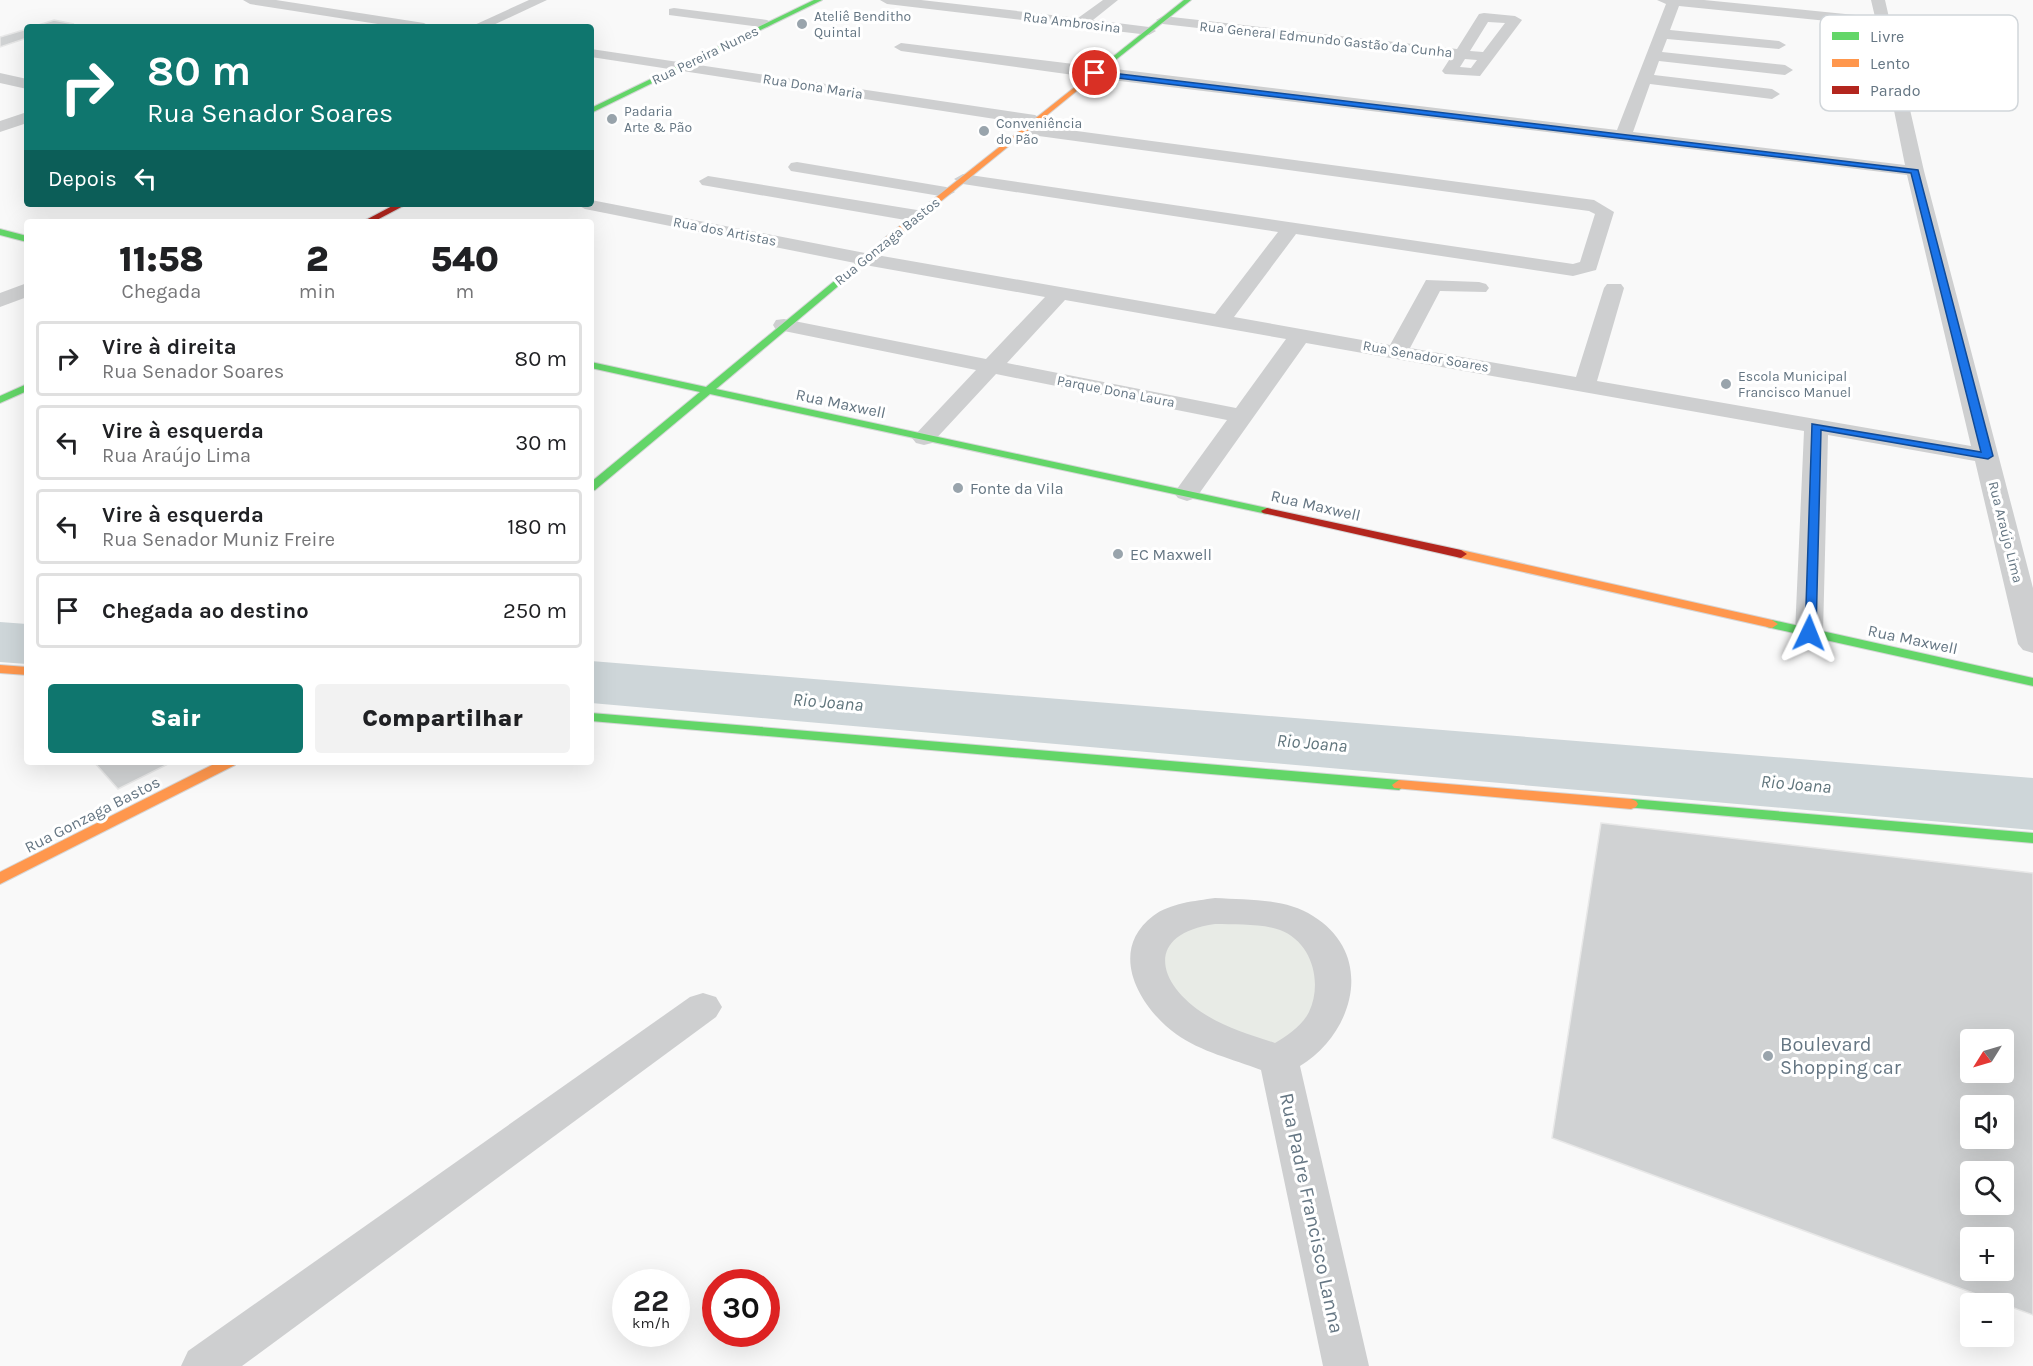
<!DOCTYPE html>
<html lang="pt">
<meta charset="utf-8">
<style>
:root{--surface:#fff;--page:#f2f2f2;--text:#202124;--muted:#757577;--line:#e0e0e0;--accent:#0f766e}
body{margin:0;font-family:Karla,sans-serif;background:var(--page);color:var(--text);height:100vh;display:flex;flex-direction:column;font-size:22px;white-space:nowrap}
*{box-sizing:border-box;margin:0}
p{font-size:20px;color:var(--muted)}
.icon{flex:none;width:33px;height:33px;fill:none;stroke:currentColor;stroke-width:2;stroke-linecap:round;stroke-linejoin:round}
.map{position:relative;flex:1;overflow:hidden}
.details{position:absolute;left:24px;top:219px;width:570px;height:546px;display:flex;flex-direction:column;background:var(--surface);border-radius:6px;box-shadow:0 6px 24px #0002}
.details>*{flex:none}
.banner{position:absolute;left:24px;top:24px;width:570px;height:183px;border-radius:6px;box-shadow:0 6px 24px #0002;background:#0f766e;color:#fff;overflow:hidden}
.needle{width:39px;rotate:233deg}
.controls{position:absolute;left:1960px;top:1029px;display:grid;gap:12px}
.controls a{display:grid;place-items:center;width:54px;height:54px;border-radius:6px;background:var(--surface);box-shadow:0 6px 24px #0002;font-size:30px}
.speed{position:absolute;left:612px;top:1269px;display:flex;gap:12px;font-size:30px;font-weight:700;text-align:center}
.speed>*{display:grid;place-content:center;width:78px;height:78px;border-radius:50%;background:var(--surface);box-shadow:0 6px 24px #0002;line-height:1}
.speed small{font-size:15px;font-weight:400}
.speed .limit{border:9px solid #d22;background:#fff;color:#111}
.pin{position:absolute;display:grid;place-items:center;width:51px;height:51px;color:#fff;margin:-26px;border:3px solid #fff;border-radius:50%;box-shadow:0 2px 6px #0007}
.me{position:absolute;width:66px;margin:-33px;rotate:2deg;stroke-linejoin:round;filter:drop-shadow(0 0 4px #0008)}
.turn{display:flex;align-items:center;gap:21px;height:126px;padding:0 24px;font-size:27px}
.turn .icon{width:78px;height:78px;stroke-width:2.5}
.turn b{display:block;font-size:42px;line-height:51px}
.then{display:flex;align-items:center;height:57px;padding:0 24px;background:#0003;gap:12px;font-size:22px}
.eta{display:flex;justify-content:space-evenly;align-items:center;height:102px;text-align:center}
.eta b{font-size:36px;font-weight:800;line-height:42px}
.button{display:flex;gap:12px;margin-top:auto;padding:12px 24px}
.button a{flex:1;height:69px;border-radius:6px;background:var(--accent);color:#fff;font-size:24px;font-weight:800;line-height:69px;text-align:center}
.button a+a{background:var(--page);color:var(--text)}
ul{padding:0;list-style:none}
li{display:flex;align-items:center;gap:18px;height:75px;margin:0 12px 9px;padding:0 12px;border:3px solid var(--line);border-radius:6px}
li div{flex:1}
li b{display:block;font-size:22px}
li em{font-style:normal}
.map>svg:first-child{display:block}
</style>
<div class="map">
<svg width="2033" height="1366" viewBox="0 0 2033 1366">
<rect width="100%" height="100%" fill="#f9f9f9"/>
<path fill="#e8ebe6" d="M1237,920L1280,925L1311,946L1320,985L1314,1006L1295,1034L1270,1046L1229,1033L1181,1003L1156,972L1160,944L1185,927Z"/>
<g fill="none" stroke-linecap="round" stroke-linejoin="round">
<g fill="#ced6d9" fill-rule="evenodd">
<path d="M0,622L27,624V664L0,662Z"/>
<path d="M591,661L2033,778V830L591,703Z"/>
</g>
</g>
<g fill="#d0d2d3" stroke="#e8e8e8" stroke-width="1.5" fill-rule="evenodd">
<path d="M54,20L74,24L63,27H32Z"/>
<path d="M27,29V38L0,47V37Z"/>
<path d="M94,762H172L118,789Z"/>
<path d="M1601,823L2033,873V1315L1552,1138ZM1971,1040H2004V1072H1971ZM1971,1106H2004V1138H1971ZM1971,1172H2004V1204H1971ZM1971,1238H2004V1270H1971Z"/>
</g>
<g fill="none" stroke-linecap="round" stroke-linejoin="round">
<defs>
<g id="fast">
<path d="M814,0H822L591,113V108Z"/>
<path d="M1184,0H1191L1094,77H1090V75Z"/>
<path d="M0,229L27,236V242L0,235Z"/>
<path d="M884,240L888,243L887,245L716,389L1267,508L1273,511L1271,513L1267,514L710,394L595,490L591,491V482L700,392L591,368V362L706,387Z"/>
<path d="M27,384V391L0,403V396Z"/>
<path d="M1772,620L2033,678V686L1767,627L1766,624Z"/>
<path d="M591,713L1399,780L1406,785L1399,790L591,721Z"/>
<path d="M1631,799L2033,833V843L1626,807L1624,804L1626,801Z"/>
</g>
<g id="slow">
<path d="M1090,75L1095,76L887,245H881V241Z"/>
<path d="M1461,550L1772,620L1778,624L1772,628L1457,557L1455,554Z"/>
<path d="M0,665L27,667V675L0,673Z"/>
<path d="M218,762H237L235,765L0,884V872Z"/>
<path d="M1399,780L1631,799L1636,801L1638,804L1636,807L1631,809L1394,788L1392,785Z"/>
</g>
<g id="jam">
<path d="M396,204H407L373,222H362Z"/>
<path d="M1267,508L1461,550L1467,554L1461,558L1263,513L1261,511Z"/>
</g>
</defs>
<use href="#fast" stroke="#d5d6d7" stroke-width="2"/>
<use href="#slow" stroke="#d5d6d7" stroke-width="2"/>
<use href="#jam" stroke="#d5d6d7" stroke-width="2"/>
<g fill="#cecfd0" fill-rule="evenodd">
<path d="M243,0H276L424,23L431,27H397L250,4Z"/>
<path d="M529,0H547L489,27H470Z"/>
<path d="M880,0H921L1078,18L1103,0H1118L1093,20L1149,27L1156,31L1149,35L887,4Z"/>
<path d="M1657,0H1704L1875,17L1871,0H1885L1924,171L2033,588V653L2023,650L2018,644L1975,461L1828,435L1823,633L1819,639L1809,642L1799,639L1795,633L1804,431L1306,343L1196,498L1187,501L1178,498L1174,493L1227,420L996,374L932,443L924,445L916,443L912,438L976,370L784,331L776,330L773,325L776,320L784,319L986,359L1045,297L865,265L585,209L576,204H591V200L865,253L1215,314L1278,232L963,184L954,179L963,174L1573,264L1580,262L1595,214L1589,211L1024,134L1016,129L1024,124L1594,200L1614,212L1596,270L1573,276L1296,234L1234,317L1390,345L1426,280L1479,282L1486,284L1489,288L1486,292L1440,291L1410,348L1576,377L1604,288L1607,284H1621L1624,288L1597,381L1971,446L1907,175L1095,78L901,51L894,47L901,43L1617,130L1666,4ZM1679,6L1877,26L1905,165L1633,132L1650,84L1772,99L1780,94L1772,89L1654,75L1659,61L1785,75L1793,70L1785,65L1662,52L1667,39L1779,49L1786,45L1779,41L1670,30ZM1065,300L1286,339L1236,408L1007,363Z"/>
<path d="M674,8L767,20L774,24L767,28L669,15V9Z"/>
<path d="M1484,13L1515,16L1522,20L1480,76L1445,74L1442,71L1451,57L1163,24L1156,20L1163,16L1457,49L1479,14ZM1488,22L1505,23L1483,52L1470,51ZM1465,59L1477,60L1471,68L1460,67Z"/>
<path d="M591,49L1035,115L1043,120L1035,125L591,57Z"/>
<path d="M0,73L27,79V89L0,83Z"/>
<path d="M27,112V123L0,132V121Z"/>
<path d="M797,162L946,187L955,192L946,197L791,171L788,167L791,163Z"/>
<path d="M708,176L917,210L926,216L917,222L702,185L699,181Z"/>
<path d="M27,283V297L0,307V293Z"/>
<path d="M1215,898C1247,900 1285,898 1313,916C1376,955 1354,1033 1300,1066L1369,1366H1323L1261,1070C1233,1059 1201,1052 1176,1034C1139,1007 1107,951 1153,916C1170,903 1195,901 1215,898ZM1215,924C1235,925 1260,923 1280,930C1312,942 1323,982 1309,1012C1302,1026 1287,1036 1275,1043C1251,1035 1227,1028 1206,1015C1156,984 1144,934 1215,924Z"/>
<path d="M703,993L716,997L722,1007L716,1017L242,1366H181L188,1351L690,997Z"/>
</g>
<use href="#fast" fill="#63d668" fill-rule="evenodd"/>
<use href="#slow" fill="#ff974d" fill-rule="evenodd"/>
<use href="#jam" fill="#b3261e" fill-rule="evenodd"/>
</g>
<path fill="#1a73e8" stroke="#114b97" stroke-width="1.5" d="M1095,71L1918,170L1993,456L1988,459L1821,430L1816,633L1814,636H1805L1812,424L1981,452L1911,173L1092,75Z"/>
<g fill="#99a4ac" stroke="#fff" stroke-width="2">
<circle cx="802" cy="24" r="6"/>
<circle cx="612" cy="119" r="6"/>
<circle cx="984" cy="131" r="6"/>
<circle cx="1726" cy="384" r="6"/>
<circle cx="958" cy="488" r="6"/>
<circle cx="1118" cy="554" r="6"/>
<circle cx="1768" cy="1056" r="6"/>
</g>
<g text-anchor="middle" stroke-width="6" stroke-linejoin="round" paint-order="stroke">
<g font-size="14" fill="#657683" stroke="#fff" text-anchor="start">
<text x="814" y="21">Ateliê Benditho<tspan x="814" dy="16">Quintal</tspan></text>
<text x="624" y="116">Padaria<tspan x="624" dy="16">Arte &amp; Pão</tspan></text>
<text x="996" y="128">Conveniência<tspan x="996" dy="16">do Pão</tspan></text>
<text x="1738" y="381">Escola Municipal<tspan x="1738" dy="16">Francisco Manuel</tspan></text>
</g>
<g font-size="14" fill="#657683" stroke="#fff">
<text transform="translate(1072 22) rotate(7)" y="5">Rua Ambrosina</text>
<text transform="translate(1326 39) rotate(6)" y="5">Rua General Edmundo Gastão da Cunha</text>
<text transform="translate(705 55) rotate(-26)" y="5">Rua Pereira Nunes</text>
<text transform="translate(813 86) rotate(9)" y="5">Rua Dona Maria</text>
<text transform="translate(725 231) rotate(11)" y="5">Rua dos Artistas</text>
<text transform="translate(887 241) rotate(-39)" y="5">Rua Gonzaga Bastos</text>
<text transform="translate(1426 356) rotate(10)" y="5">Rua Senador Soares</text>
<text transform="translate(1116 391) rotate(11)" y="5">Parque Dona Laura</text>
<text transform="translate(2006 532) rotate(76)" y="5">Rua Araújo Lima</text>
</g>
<g font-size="16" fill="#657683" stroke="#fff">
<text transform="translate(841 403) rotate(12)" y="6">Rua Maxwell</text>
<text transform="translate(1316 505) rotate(13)" y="6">Rua Maxwell</text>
<text transform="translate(1913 639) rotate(12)" y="6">Rua Maxwell</text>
<text transform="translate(92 814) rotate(-27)" y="6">Rua Gonzaga Bastos</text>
</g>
<g font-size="16" fill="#657683" stroke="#fff" text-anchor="start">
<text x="970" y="494">Fonte da Vila</text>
<text x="1130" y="560">EC Maxwell</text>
</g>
<g font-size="18" font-style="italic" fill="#60757c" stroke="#fff">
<text transform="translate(828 702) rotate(5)" y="6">Rio Joana</text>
<text transform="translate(1312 743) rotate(5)" y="6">Rio Joana</text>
<text transform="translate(1796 784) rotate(5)" y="6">Rio Joana</text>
</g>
<g font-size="20" fill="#657683" stroke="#fff" text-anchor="start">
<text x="1780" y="1051">Boulevard<tspan x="1780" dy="23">Shopping car</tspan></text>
</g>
<g font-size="20" fill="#657683" stroke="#fff">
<text transform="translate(1312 1213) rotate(78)" y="7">Rua Padre Francisco Lanna</text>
</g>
</g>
<rect x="1820" y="15" width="198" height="96" rx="9" fill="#fff" stroke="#d1d6da" stroke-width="1.5"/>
<rect x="1832" y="32" width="27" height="8" fill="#63d668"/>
<rect x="1832" y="59" width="27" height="8" fill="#ff974d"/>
<rect x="1832" y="86" width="27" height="8" fill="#b3261e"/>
<g font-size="16" fill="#657683">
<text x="1870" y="42">Livre</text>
<text x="1870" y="69">Lento</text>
<text x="1870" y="96">Parado</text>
</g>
</svg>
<div class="controls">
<a><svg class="needle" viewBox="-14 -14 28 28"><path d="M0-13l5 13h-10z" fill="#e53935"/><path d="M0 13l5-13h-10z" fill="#757577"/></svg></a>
<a><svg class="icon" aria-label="sound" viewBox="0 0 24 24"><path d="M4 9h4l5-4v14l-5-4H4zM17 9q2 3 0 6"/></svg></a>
<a><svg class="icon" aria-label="search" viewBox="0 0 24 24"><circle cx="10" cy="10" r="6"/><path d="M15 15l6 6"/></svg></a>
<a>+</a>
<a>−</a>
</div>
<div class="speed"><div>22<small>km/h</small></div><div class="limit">30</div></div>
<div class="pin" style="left:1095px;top:73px;background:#d93025"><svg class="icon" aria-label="arrive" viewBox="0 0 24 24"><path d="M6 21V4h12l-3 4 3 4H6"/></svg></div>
<svg class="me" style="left:1809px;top:633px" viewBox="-20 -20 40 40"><path d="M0-17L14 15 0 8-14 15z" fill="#1a73e8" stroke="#fff" stroke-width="4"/></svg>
<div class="banner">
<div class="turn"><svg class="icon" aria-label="right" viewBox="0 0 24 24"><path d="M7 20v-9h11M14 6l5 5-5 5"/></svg><div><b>80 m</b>Rua Senador Soares</div></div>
<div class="then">Depois<svg class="icon" aria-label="left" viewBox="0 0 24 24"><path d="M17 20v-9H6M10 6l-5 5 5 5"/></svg></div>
</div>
<section class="details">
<div class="eta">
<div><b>11:58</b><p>Chegada</p></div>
<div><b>2</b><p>min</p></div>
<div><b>540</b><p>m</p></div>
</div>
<ul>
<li><svg class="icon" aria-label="right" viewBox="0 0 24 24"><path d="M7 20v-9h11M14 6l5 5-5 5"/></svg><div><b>Vire à direita</b><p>Rua Senador Soares</p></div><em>80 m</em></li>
<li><svg class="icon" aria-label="left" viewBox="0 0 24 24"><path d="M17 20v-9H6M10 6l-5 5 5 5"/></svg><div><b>Vire à esquerda</b><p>Rua Araújo Lima</p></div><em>30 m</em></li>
<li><svg class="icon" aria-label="left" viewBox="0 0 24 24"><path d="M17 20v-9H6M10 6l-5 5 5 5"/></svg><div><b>Vire à esquerda</b><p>Rua Senador Muniz Freire</p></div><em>180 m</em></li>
<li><svg class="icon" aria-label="arrive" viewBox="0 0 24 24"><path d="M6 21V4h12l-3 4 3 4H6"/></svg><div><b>Chegada ao destino</b></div><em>250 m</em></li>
</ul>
<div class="button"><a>Sair</a><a>Compartilhar</a></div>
</section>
</div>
